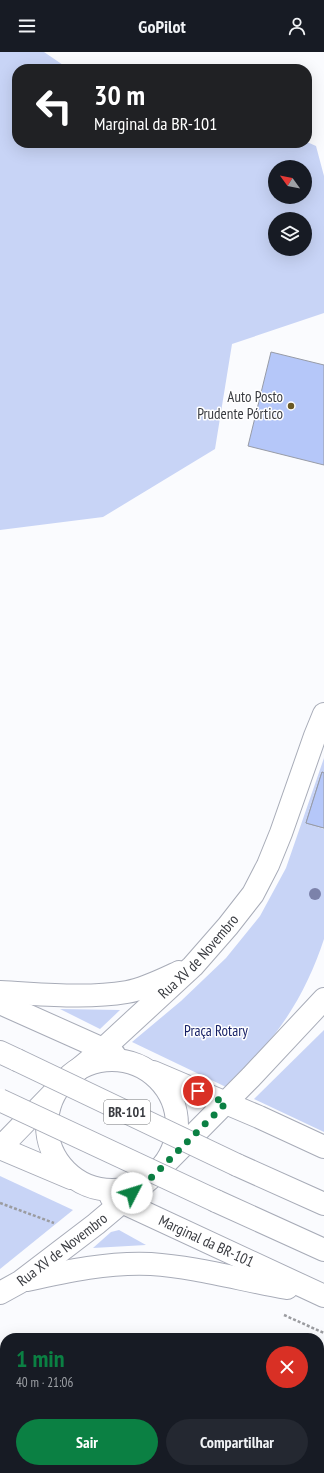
<!DOCTYPE html>
<html lang="pt">
<meta charset="utf-8">
<style>
:root{--surface:#171b24;--page:#242831;--text:#f1f3f6;--muted:#9ea1a6;--accent:#0b8043}
body{margin:0;font-family:"PT Sans Narrow",sans-serif;background:var(--page);color:var(--text);height:100vh;display:flex;flex-direction:column;font-size:15px;white-space:nowrap}
*{box-sizing:border-box;margin:0}
p{font-size:13px;color:var(--muted)}
.icon{flex:none;width:22px;height:22px;fill:none;stroke:currentColor;stroke-width:2;stroke-linecap:round;stroke-linejoin:round}
.map{position:relative;flex:1;overflow:hidden}
.panel{position:absolute;left:0px;top:1281px;width:324px;height:140px;display:flex;flex-direction:column;background:var(--surface);border-radius:16px 16px 0 0;box-shadow:0 4px 16px #0002}
.panel>*{flex:none}
.hud{position:absolute;left:12px;top:12px;width:300px;height:84px;border-radius:16px;box-shadow:0 4px 16px #0002;background:#202124;color:#fff;overflow:hidden}
.needle{width:26px;rotate:303deg}
.fabs{position:absolute;left:268px;top:108px;display:grid;gap:8px}
.fabs a{display:grid;place-items:center;width:44px;height:44px;border-radius:50%;background:var(--surface);box-shadow:0 4px 16px #0002;font-size:20px}
.pin{position:absolute;display:grid;place-items:center;width:34px;height:34px;color:#fff;margin:-17px;border:2px solid #fff;border-radius:50%;box-shadow:0 1px 4px #0007}
.me{position:absolute;width:44px;margin:-22px;rotate:50deg;stroke-linejoin:round;filter:drop-shadow(0 0 3px #0008)}
.turn{display:flex;align-items:center;gap:14px;height:84px;padding:0 16px;font-size:18px}
.turn .icon{width:52px;height:52px;stroke-width:2.5}
.turn b{display:block;font-size:28px;line-height:34px}
.round{display:grid;place-items:center;flex:none;width:42px;height:42px;border-radius:21px;background:var(--page)}
.head{display:flex;align-items:center;justify-content:space-between;height:68px;padding:0 16px}
h1{font-size:24px;font-weight:700;line-height:30px;color:var(--accent)}
.action{display:flex;gap:8px;margin-top:auto;padding:8px 16px}
.action a{flex:1;height:46px;border-radius:24px;background:var(--accent);color:#fff;font-size:16px;font-weight:700;line-height:46px;text-align:center}
.action a+a{background:var(--page);color:var(--text)}
header{display:flex;justify-content:space-between;align-items:center;height:52px;padding:0 16px;background:var(--surface);font-size:18px;font-weight:700}
.map>svg:first-child{display:block}
</style>
<header><svg class="icon" aria-label="menu" viewBox="0 0 24 24"><path d="M4 6h16M4 12h16M4 18h16"/></svg>GoPilot<svg class="icon" aria-label="person" viewBox="0 0 24 24"><circle cx="12" cy="8" r="4"/><path d="M4 21q1-7 8-7t8 7"/></svg></header>
<div class="map">
<svg width="324" height="1421" viewBox="0 0 324 1421">
<rect width="100%" height="100%" fill="#fafbfe"/>
<g fill="#c8d4f6" fill-rule="evenodd">
<path d="M0,0H44L69,17H17V91H307V90L316,94L324,124V261L232,292L215,397L103,465L0,478ZM275,115H305V145H275ZM275,167H305V197H275Z"/>
<path d="M324,706V721L322,720L306,771L324,777V887C314,918 299,949 280,975C264,997 245,1016 226,1035L132,990L181,949L226,906L260,864L286,816Z"/>
<path d="M60,957L120,958L100,977Z"/>
<path d="M324,978V1080L254,1047Z"/>
<path d="M0,1124L73,1158L0,1217Z"/>
<path d="M119,1178L146,1193L93,1196L111,1180Z"/>
</g>
<g fill="#b5c7f9" stroke="#979ba6">
<path d="M271,300L324,313V413L248,394Z"/>
<path d="M322,720L324,721V776L306,771Z"/>
<path d="M322,720L324,721V776L306,771Z"/>
</g>
<g fill="none" stroke-linecap="round" stroke-linejoin="round">
<defs>
<g id="major">
<path d="M0,940C42,942 85,947 127,940C144,937 162,928 179,920"/>
<path d="M0,951L114,1002"/>
<circle cx="112" cy="1073" r="65"/>
<path d="M153,1020L259,1065L324,1095"/>
<path id="s1" d="M0,1096L68,1026L103,997L193,914L228,874L253,842L268,813L281,781L315,684L324,662"/>
<path d="M0,1096L71,1126"/>
<path id="s2" d="M111,1145L324,1244"/>
<path d="M27,1228C67,1219 109,1210 151,1212C196,1215 241,1228 287,1236"/>
<path id="s3" d="M0,1241L20,1230L96,1172L153,1124L251,1025L324,947"/>
</g>
<g id="highway">
<path d="M0,1000L17,1008"/>
<path d="M237,1113L324,1152"/>
<path d="M216,1149L324,1198"/>
</g>
</defs>
<use href="#major" stroke="#a8acb8" stroke-width="24"/>
<use href="#highway" stroke="#a8acb8" stroke-width="24"/>
<g stroke="#9b9ca0" stroke-width="2.5" stroke-dasharray="3 2" stroke-linecap="butt">
<path d="M0,1151L54,1171"/>
<path d="M284,1263L324,1281"/>
</g>
<use href="#major" stroke="#fff" stroke-width="22"/>
<use href="#highway" stroke="#fff" stroke-width="22"/>
<defs>
<g id="highway-bridge">
<path d="M17,1008L237,1113"/>
<path d="M0,1048L216,1149"/>
</g>
</defs>
<use href="#highway-bridge" stroke="#a8acb8" stroke-width="24" stroke-linecap="butt"/>
<use href="#highway-bridge" stroke="#fff" stroke-width="22"/>
</g>
<circle fill="#7c82aa" cx="315" cy="842" r="6"/>
<g fill="none" stroke-linecap="round" stroke-linejoin="round">
<path stroke="#0b8043" stroke-width="7" stroke-dasharray="0 12.6" d="M132,1141L153,1124L226,1051L198,1039"/>
</g>
<circle fill="#6a5927" stroke="#fff" stroke-width="1.5" cx="291" cy="354" r="4"/>
<g text-anchor="middle" stroke-width="3" stroke-linejoin="round" paint-order="stroke">
<rect fill="#fff" stroke="#747679" stroke-width="1" x="104" y="1048" width="46" height="24" rx="3"/>
<g font-size="14" font-weight="bold" fill="#393b40">
<text x="127" y="1065">BR-101</text>
</g>
<g font-size="15" fill="#393b40" stroke="#fff" text-anchor="end">
<text x="283" y="350">Auto Posto<tspan x="283" dy="17">Prudente Pórtico</tspan></text>
</g>
<g font-size="15" fill="#393b40" stroke="#fff">
<text dy="5" stroke="none"><textPath href="#s1" startOffset="276">Rua XV de Novembro</textPath></text>
<text dy="5" stroke="none"><textPath href="#s2" startOffset="105">Marginal da BR-101</textPath></text>
<text dy="5" stroke="none"><textPath href="#s3" startOffset="76">Rua XV de Novembro</textPath></text>
</g>
<g font-size="15" fill="#151f65" stroke="#fff">
<text x="216" y="984">Praça Rotary</text>
</g>
</g>
</svg>
<div class="fabs">
<a><svg class="needle" viewBox="-14 -14 28 28"><path d="M0-13l5 13h-10z" fill="#e53935"/><path d="M0 13l5-13h-10z" fill="#9ea1a6"/></svg></a>
<a><svg class="icon" aria-label="layers" viewBox="0 0 24 24"><path d="M12 4l9 5-9 5-9-5zM3 14l9 5 9-5"/></svg></a>
</div>
<div class="pin" style="left:198px;top:1039px;background:#d93025"><svg class="icon" aria-label="arrive" viewBox="0 0 24 24"><path d="M6 21V4h12l-3 4 3 4H6"/></svg></div>
<svg class="me" style="left:132px;top:1141px" viewBox="-20 -20 40 40"><circle r="19" fill="#fff"/><path d="M0-13L10 11 0 6-10 11z" fill="#0b8043"/></svg>
<div class="hud">
<div class="turn"><svg class="icon" aria-label="left" viewBox="0 0 24 24"><path d="M17 20v-9H6M10 6l-5 5 5 5"/></svg><div><b>30 m</b>Marginal da BR-101</div></div>
</div>
<section class="panel">
<div class="head"><div><h1>1 min</h1><p>40 m · 21:06</p></div><a class="round" style="background:#d93025;color:#fff"><svg class="icon" aria-label="close" viewBox="0 0 24 24"><path d="M6 6l12 12M18 6L6 18"/></svg></a></div>
<div class="action"><a>Sair</a><a>Compartilhar</a></div>
</section>
</div>
